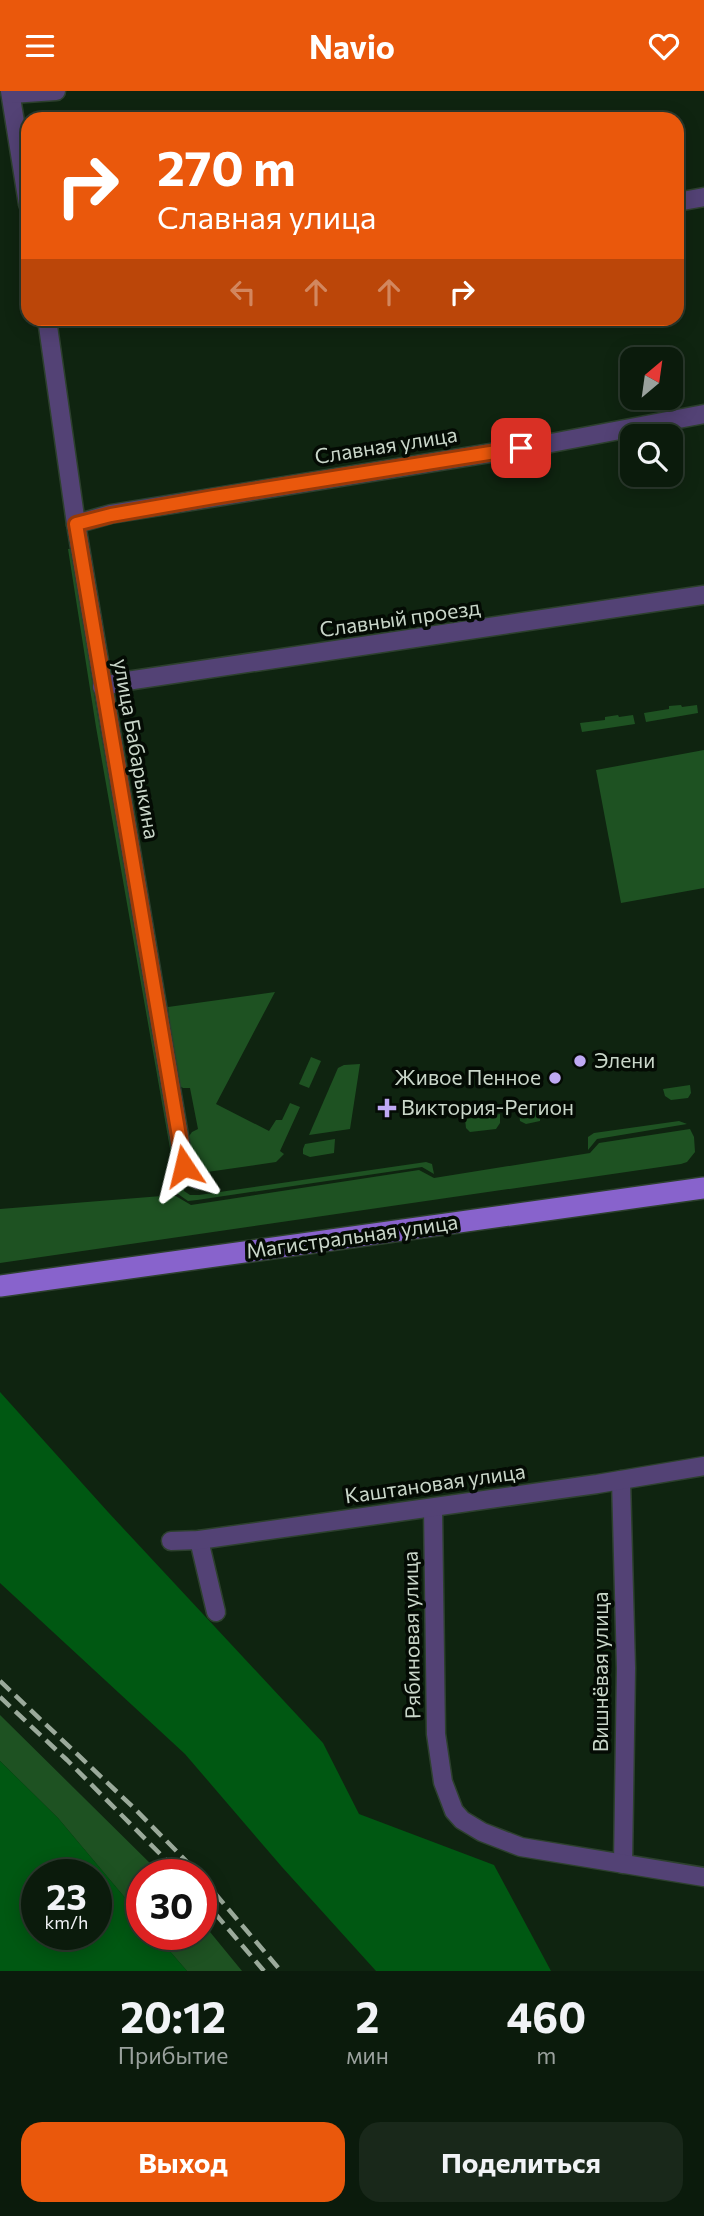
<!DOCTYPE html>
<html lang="ru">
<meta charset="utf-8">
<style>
:root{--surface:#0b1b0c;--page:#19281a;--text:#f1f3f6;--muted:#9aa19d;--line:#2b392d;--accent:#ea580c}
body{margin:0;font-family:Commissioner,sans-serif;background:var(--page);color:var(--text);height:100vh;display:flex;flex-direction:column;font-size:26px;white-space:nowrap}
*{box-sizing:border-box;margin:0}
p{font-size:23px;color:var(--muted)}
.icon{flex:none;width:38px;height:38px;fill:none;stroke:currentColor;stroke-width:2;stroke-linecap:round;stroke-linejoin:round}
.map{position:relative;height:1880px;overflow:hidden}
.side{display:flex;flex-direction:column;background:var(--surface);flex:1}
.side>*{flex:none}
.guide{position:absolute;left:21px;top:21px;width:663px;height:214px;border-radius:21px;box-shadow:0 4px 18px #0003,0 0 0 2px var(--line);background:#ea580c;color:#fff;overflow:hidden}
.needle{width:46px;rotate:29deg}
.controls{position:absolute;left:620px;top:256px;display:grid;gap:14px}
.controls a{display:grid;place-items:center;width:63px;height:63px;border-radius:14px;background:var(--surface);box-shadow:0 4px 18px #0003,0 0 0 2px var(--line);font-size:35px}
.speed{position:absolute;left:21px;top:1768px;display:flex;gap:14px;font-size:35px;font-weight:700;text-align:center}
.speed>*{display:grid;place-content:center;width:91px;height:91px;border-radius:50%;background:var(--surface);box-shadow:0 4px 18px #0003,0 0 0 2px var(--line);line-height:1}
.speed small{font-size:18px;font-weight:400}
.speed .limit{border:10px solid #d22;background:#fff;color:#111}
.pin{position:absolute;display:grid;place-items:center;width:60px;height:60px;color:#fff;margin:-30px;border-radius:14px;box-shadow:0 4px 10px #0006}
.me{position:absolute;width:77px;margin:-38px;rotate:350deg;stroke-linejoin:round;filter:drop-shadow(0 0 5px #0008)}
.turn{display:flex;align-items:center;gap:24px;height:147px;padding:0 21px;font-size:32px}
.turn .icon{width:91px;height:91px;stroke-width:2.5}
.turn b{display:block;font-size:49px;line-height:60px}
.lanes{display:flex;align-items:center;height:66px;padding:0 21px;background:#0003;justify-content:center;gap:35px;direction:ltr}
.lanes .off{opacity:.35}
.eta{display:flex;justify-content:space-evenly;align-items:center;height:119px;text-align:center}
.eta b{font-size:42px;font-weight:700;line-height:49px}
.action{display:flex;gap:14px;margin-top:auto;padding:14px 21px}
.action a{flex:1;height:80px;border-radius:21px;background:var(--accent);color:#fff;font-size:28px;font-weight:700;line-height:80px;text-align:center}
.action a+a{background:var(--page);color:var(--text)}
header{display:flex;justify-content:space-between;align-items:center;height:91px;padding:0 21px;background:var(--accent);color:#fff;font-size:32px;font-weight:700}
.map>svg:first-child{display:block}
</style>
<header><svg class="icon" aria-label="menu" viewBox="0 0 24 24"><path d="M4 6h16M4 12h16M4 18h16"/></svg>Navio<svg class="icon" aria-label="heart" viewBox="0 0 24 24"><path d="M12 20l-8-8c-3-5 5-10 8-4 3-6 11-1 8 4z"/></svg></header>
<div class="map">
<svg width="704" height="1880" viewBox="0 0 704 1880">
<rect width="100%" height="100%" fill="#0f2410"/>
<g fill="#1e5222">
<path d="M68,458H72L94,603L164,1003L184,1100L190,1104H199L426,1071L432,1073L434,1083L422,1076L197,1109L188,1110L178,1103L96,636Z"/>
<path d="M681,614L682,616L697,614L698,622L646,631L644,622L669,618V615Z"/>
<path d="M618,624L619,626L633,624L635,633L582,641L580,632L605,629V626Z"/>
<path d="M704,659V797L621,812L596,679Z"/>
<path d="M275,901L216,1013L269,1040L276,1029H282L290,1012L300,1016L280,1060L284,1063L276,1071L207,1081C188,1078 190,1064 187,1048L192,1041L198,1038L190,997H183L177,993L168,916Z"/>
<path d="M311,966L321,970L309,997L299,993Z"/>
<path d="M360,973L350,1038L309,1044L338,977L344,974Z"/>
<path d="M690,994L691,1002L688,1007L671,1009L665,1005L663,998Z"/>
<path d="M541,1018L540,1030L526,1033L520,1030L519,1021Z"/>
<path d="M500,1023V1032L496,1038L470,1041L466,1037L465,1028Z"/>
<path d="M679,1030L687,1033L597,1048L588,1059V1046L594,1042Z"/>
<path d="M690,1038L694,1046L695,1061L687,1071L681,1073L0,1172V1118L174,1104L191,1114L419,1079L434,1087L590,1062L599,1052Z"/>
<path d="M335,1048L334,1062L310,1066L303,1063V1058L305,1053Z"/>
<path d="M0,1624L161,1783H142V1827L58,1727L0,1670Z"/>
<path d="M201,1830L242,1880H187L155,1843H201Z"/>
</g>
<g fill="#005812" fill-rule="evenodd">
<path d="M0,1301L108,1421L323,1652L359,1723L494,1774L551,1880H376L282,1776L185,1663L0,1492Z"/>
<path d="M0,1670L58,1727L142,1827V1843H155L187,1880H0ZM37,1783H96V1843H37Z"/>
</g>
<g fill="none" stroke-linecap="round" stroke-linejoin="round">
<defs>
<g id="minor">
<path d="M10,0L28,113"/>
<path d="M11,3L56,0"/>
<path d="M677,111L704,106"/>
<path d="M47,228L76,433L184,1075L191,1084L198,1089"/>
<path d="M76,433L111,423L546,353L704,323"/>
<path d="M102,596L120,591L704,504"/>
<path d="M621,1389L626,1577L623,1773"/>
<path d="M433,1417L436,1643L443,1691L454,1720L462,1729L482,1741L521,1756L704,1786"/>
<path d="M199,1449L216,1521"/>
<path d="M171,1450L199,1449L597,1393L704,1375"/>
</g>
<path id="major" d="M0,1195L704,1097"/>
</defs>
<use href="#minor" stroke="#2d402e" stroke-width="21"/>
<use href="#major" stroke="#2d402e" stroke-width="24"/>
<use href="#minor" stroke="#534275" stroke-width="18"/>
<use href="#major" stroke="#8863cc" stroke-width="21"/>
<g stroke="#9baa9b" stroke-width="4.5" stroke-dasharray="14 7" stroke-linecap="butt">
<path d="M0,1590L134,1717L199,1783"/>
<path d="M0,1606L67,1669L180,1783"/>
<path d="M201,1786L281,1880"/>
<path d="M201,1806L264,1880"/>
</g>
</g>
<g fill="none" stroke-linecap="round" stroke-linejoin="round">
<defs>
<path id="route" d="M184,1075L76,433L111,424L214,406L521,357"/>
</defs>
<use href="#route" stroke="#983908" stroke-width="18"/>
<use href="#route" stroke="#ea580c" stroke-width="12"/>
</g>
<g fill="#bfa9f4" stroke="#040b04" stroke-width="2.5">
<circle cx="580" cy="970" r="7"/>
<circle cx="555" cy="987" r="7"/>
<path d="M383.5 1006.5h7v7h7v7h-7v7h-7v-7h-7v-7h7z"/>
</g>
<g text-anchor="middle" stroke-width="7" stroke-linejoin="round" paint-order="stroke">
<g font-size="21" fill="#c9d6c9" stroke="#040b04">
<text transform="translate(386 355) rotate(-9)" y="7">Славная улица</text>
<text transform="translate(400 528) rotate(-8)" y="7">Славный проезд</text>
<text transform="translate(136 658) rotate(80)" y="7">улица Бабарыкина</text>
<text transform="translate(352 1146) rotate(-8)" y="7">Магистральная улица</text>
<text transform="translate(435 1393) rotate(-8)" y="7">Каштановая улица</text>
<text transform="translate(412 1544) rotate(-91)" y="7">Рябиновая улица</text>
<text transform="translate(601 1581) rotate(-90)" y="7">Вишнёвая улица</text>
</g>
<g font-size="21" fill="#c9d6c9" stroke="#040b04" text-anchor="start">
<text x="594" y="977">Элени</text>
<text x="541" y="994" text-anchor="end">Живое Пенное</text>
<text x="401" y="1024">Виктория-Регион</text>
</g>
</g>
</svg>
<div class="controls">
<a><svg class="needle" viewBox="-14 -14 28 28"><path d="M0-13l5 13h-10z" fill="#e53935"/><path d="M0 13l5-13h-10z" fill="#9aa19d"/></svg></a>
<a><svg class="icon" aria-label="search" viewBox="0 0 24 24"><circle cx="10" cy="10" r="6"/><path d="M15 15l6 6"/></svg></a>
</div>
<div class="speed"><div>23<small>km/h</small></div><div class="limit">30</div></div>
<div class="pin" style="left:521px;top:357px;background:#d93025"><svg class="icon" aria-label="arrive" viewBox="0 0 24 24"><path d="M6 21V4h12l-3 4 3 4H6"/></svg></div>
<svg class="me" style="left:184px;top:1075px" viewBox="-20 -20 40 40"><path d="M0-17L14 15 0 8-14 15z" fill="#ea580c" stroke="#fff" stroke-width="4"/></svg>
<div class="guide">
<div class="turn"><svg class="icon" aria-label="right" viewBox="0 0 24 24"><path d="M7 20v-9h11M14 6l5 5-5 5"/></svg><div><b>270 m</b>Славная улица</div></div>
<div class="lanes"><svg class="icon off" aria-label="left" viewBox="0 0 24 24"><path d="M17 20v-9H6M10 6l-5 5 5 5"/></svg><svg class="icon off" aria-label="ahead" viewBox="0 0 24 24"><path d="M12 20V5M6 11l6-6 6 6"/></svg><svg class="icon off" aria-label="ahead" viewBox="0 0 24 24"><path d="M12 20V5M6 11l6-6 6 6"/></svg><svg class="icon" aria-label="right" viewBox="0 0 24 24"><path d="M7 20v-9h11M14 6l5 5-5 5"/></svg></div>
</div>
</div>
<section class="side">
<div class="eta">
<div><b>20:12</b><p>Прибытие</p></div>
<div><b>2</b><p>мин</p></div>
<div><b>460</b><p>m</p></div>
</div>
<div class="action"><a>Выход</a><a>Поделиться</a></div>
</section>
